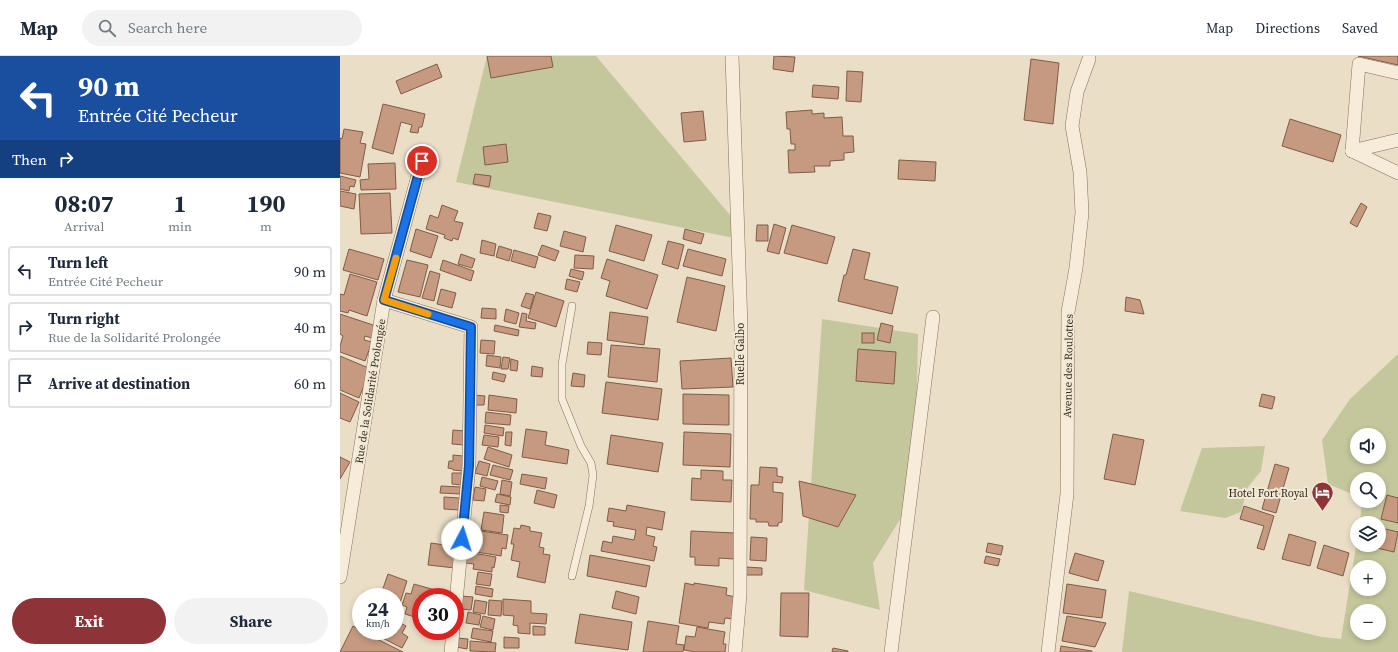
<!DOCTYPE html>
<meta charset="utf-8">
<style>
:root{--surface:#fff;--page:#f2f2f3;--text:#1f2937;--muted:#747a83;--line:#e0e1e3;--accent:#8e3338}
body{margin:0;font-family:"Source Serif 4",serif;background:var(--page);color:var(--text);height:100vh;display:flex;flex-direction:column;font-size:15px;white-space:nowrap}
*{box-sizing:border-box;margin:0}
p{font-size:13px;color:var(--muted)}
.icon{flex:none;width:22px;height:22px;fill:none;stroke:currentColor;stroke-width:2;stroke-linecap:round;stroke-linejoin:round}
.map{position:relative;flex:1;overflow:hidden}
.details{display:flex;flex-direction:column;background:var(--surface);width:340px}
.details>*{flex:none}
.banner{background:#1a4fa0;color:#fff;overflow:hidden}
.fabs{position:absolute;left:1010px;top:372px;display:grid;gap:8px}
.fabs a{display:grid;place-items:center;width:36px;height:36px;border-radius:50%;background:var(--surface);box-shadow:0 2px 6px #0003;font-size:20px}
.speed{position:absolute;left:12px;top:532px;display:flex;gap:8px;font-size:20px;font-weight:700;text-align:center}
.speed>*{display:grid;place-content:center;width:52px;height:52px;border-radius:50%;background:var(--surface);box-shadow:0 2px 6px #0003;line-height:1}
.speed small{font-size:10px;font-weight:400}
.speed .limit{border:6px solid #d22;background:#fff;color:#111}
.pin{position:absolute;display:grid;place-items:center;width:34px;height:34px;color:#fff;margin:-17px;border:2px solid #fff;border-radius:50%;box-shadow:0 1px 4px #0007}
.me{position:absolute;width:44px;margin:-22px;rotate:5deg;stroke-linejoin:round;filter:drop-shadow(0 0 3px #0008)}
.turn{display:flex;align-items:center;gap:14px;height:84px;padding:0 12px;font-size:18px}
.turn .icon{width:52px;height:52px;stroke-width:2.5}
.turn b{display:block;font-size:28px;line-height:34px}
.then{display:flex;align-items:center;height:38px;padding:0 12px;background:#0003;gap:8px;font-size:15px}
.eta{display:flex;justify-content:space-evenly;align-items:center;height:68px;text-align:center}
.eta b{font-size:24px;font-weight:700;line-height:28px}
.action{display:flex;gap:8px;margin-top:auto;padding:8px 12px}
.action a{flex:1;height:46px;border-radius:24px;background:var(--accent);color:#fff;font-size:16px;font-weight:700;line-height:46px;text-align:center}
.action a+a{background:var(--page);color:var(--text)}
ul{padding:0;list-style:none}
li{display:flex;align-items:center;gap:12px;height:50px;margin:0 8px 6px;padding:0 4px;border:2px solid var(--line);border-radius:4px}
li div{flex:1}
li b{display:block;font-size:15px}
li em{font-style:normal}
header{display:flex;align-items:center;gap:24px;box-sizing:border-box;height:56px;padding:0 20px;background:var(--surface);border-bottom:1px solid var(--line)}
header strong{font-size:19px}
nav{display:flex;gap:22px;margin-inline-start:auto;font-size:14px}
.search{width:280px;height:36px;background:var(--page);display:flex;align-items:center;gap:10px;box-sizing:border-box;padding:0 14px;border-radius:22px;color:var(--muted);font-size:15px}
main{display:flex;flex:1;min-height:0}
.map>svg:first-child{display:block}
</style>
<header>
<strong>Map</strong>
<div class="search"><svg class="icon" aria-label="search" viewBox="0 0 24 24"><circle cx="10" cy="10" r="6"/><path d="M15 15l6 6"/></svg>Search here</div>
<nav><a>Map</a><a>Directions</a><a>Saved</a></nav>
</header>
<main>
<section class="details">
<div class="banner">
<div class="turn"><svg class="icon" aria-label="left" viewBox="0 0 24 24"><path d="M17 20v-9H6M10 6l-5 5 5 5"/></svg><div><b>90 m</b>Entrée Cité Pecheur</div></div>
<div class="then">Then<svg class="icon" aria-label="right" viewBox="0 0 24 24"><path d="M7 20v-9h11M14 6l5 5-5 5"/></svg></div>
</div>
<div class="eta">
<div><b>08:07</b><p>Arrival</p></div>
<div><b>1</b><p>min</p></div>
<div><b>190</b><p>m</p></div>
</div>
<ul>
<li><svg class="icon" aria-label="left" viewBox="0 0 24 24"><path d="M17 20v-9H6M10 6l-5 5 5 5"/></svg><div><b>Turn left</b><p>Entrée Cité Pecheur</p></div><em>90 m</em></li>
<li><svg class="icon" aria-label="right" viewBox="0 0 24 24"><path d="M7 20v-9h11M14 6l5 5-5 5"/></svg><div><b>Turn right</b><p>Rue de la Solidarité Prolongée</p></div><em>40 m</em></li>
<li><svg class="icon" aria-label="arrive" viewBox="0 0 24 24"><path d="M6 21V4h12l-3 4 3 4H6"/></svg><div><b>Arrive at destination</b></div><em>60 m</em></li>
</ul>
<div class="action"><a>Exit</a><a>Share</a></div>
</section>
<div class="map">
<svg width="1058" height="596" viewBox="0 0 1058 596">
<rect width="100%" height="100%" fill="#eadec7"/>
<g fill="#c4c79b" fill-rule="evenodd">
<path d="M147,0H256L390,159L394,182L116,126Z"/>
<path d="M482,263L578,278L575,439L533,507L540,554L464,534Z"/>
<path d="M1058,298V596H782L789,535L982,581L1001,583L1017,484V489H1039V467H1020L1022,445H1039V423H1017V440L988,428L982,384L1010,343ZM1017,379H1039V401H1017ZM1017,511H1039V533H1017ZM1017,555H1039V577H1017Z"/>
<path d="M925,390L921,415L908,431L901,456L885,462L840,455L862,392Z"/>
</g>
<g fill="#c59a80" stroke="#815b46">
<path d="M147,0H211L213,11L151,22Z"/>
<path d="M434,0L455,1L453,16L433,13Z"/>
<path d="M1018,0H1058V9Z"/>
<path d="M691,3L719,7L713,68L684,64Z"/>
<path d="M97,8L102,21L61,38L56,25Z"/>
<path d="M507,15L523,16L521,46L506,45Z"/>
<path d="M473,29L499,31L498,43L472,41Z"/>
<path d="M43,48L85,58L82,71H79L78,77L70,76L72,69L61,66L53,98L32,92Z"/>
<path d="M472,54V58L484,57V62L502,61L503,80H513L514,96L504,97V104L490,105V110H474L475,116L449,117L448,94H455V88H451L450,73H447L446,56Z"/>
<path d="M363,55L366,84L344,86L341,57Z"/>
<path d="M950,63L1001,79L993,106L942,90Z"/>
<path d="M4,73L23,76L20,87L26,88L20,121L0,117V82L2,83Z"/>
<path d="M166,88L168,106L145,109L143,91Z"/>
<path d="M559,104L596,106L595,125L558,123Z"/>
<path d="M55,107L56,133L21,134L20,124L29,123L28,108Z"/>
<path d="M135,118L151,120L149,131L133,128Z"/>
<path d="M0,120L16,124L14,131L10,130L9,135L0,133Z"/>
<path d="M0,135L16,138L14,153L0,150Z"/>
<path d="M50,137L52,177L21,178L19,138Z"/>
<path d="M1021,147L1027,151L1017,171L1010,167Z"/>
<path d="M102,149L118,155L114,165L123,167L118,184L113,182L112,185L104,182L105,179L86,173L90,159L98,162Z"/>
<path d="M198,157L211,160L207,175L194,172Z"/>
<path d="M434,168L446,172L439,198L427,195Z"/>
<path d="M276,169L312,179L304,205L269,195Z"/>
<path d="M417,169H428V185H416Z"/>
<path d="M452,169L495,181L487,208L444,197Z"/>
<path d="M76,173L98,180L91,202L70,195Z"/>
<path d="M345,173L364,178L361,188L343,183Z"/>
<path d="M224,175L246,181L243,196L220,190Z"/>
<path d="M142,184L156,188L154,200L140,197Z"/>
<path d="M328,185L344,189L338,213L322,208Z"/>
<path d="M202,189L219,195L215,205L198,199Z"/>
<path d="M159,190L172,194L169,205L156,201Z"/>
<path d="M9,193L44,203L38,224L3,214Z"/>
<path d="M348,193L386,203L382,220L343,210Z"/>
<path d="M513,193L530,197L524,223L558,231L552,258L498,245L504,219H506Z"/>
<path d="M174,194L198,201L195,212L171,205Z"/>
<path d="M121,198L135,203L132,212L118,208Z"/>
<path d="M235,199L254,200L253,213L234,212Z"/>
<path d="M267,203L318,219L307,253L266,240L270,225L261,222Z"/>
<path d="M67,204L88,209L80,241L58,236Z"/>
<path d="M103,204L134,215L131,225L100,214Z"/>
<path d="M231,213L244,216L242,224L229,220Z"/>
<path d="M90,215L100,218L94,245L82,242Z"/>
<path d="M10,218L37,226L27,260L9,254L8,257L0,255V238L4,239Z"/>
<path d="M347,221L385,230L376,275L337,266Z"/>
<path d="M227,223L240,226L237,236L225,233Z"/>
<path d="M101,233L116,237L112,252L97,248Z"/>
<path d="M196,236L224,245L216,271L188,262Z"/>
<path d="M186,237L194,239L190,253L181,250Z"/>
<path d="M786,241L800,244L804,258L785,255Z"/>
<path d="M142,252L156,253V263L141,262Z"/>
<path d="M166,253L179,257L176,268L164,265Z"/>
<path d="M270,256L308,261L304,289L267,284Z"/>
<path d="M182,257L187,258L186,265L196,267L195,273L179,271Z"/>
<path d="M0,258L36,270L32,282L25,280L24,284L32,286L25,305L0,296V290L3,280L0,278Z"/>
<path d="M541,267L553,270L550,287L537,284Z"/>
<path d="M155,269L179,274L178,280L154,275Z"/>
<rect x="522" y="277" width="12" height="10"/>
<path d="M141,284L155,285L154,298L140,297Z"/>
<path d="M248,286L262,287L261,299L247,298Z"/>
<path d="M271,289L320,293L317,326L268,321Z"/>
<path d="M518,293L556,296L554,328L516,325Z"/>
<path d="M147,299L161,301L160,312L146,310Z"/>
<path d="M0,300L31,313L19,342L0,334Z"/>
<path d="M163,301L170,302L168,313H161Z"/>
<path d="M391,302L393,331L342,333L340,305Z"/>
<path d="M171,303L178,305L177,315L170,314Z"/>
<path d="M192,310L203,312L202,321L191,320Z"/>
<path d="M153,316L166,319L164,326L152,323Z"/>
<path d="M233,317L245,319L244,331L231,330Z"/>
<path d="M266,326L322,333L318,364L262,357Z"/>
<path d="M0,337L19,346L10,366L0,362Z"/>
<path d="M343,338L389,339V369L343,368Z"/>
<path d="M922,338L935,341L932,353L919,350Z"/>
<path d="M135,339L145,340L144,349H135Z"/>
<path d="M149,339L177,343L176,357L148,354Z"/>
<path d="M146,356L171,359L170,369L145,367Z"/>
<path d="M145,369L164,372L163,380L144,377Z"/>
<path d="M186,373L207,376L205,389L229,394L227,408L182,401Z"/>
<path d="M113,374L125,375L124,389L112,388Z"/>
<path d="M166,376H172L171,390L165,389Z"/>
<path d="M344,376L391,378L390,411L343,409Z"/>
<path d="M773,378L804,384L795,429L764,423Z"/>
<path d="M144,379L159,381L158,391L142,389Z"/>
<path d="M271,379L323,387L318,416L267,408Z"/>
<path d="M148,391L172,399L169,411L144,403Z"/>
<path d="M113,399L123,400V415L113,414V413L108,412L109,405H113Z"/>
<path d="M0,401L10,406L0,423Z"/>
<path d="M139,405L150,408L147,420L135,417Z"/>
<path d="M935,408L949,412L936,457L922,453Z"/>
<path d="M153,409L173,414L170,424L150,419Z"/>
<path d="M420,411L437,412V420L443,421L442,427L433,426V436L443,437L442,466L438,467V470H429L428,466H416V463H410L411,429H419Z"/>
<path d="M361,414L383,415V424H392L391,446L351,444L352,422L361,423Z"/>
<path d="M112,417H123L122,429L112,428Z"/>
<path d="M182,418L207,422L205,433L180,428Z"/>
<path d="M142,421L158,425L155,434L140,430Z"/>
<path d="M162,424L172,426L170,440L160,438Z"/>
<path d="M459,425L516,439L498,471L463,460Z"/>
<path d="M101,430L121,431L120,438L100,437Z"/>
<path d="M135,431L146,433L144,445L133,444Z"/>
<path d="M197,434L217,439L214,452L194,447Z"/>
<path d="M157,438L171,441L170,449L155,446Z"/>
<path d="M1047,439L1058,442V467L1041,463Z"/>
<path d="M104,441L120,442L119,454L104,453Z"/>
<path d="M160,449L169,450L168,457L160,456Z"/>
<path d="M287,449L325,456L322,474L307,471L306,479L315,481L313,490L317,491L314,505L261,495L263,485L272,487L273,480L294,484L296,474L273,470L274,466L267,465L269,452L286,455Z"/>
<path d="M904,450L934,460L924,494L917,492L924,470L900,463Z"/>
<path d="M144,456L164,459L162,477L141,474Z"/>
<path d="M181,469L190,471V475L202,477L199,491L204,492L203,498L210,499L205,527L177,521L180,506L171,504L174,488H171L174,472L180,473Z"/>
<path d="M1041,472L1058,476L1054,496L1037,492V489H1039V482Z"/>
<path d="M134,474L168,479L166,493L162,492L161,500L136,496L137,488H132Z"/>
<path d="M351,475L395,477L394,503L379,502V510L355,509V501H350Z"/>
<path d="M949,478L976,486L970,510L942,503Z"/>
<path d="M411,481L427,482L426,505L410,504Z"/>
<path d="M91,487L118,491L115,512L88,509Z"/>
<path d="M648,487L663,490L661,499L646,496Z"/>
<path d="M984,489L1009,497L1003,520L977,512Z"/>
<path d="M127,496L156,501L154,512L152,511V516L133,513L134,508L126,507Z"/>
<path d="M735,497L764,505L758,525L729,517Z"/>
<path d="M250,499L310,510L306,531L247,520Z"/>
<path d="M646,500L660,503L658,510L644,507Z"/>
<path d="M406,511L422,512V519H406Z"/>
<path d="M138,516L152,518L150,530L136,528Z"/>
<path d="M48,518L67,525L59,550L55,549V541H40Z"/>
<path d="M345,527L354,529V527L387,532L386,539L396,541L393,563L385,562L384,568L369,566L368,572L339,567Z"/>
<path d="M74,528L95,534L93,541H81V563L65,558L67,551L62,549L66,537L71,538Z"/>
<path d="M727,528L766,534L762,562L723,557Z"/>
<path d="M136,530L153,533L152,541L135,538Z"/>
<path d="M276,535L299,541L296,558L272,552Z"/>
<path d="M441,537H469L468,581L440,580Z"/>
<path d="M121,540L133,541L131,554L120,553Z"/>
<path d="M163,543L191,545V557L207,558L206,568L190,567V578L178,577V570L173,569L174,560L163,559Z"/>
<path d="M135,544L147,546L145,558L133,556Z"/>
<path d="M149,544L162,545L161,560L148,559Z"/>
<path d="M128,556L141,559L139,569L126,567Z"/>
<path d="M240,558L292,566L288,594L235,587Z"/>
<path d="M20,560L21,561V570L16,567Z"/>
<path d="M143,560L155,563L153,574L140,571Z"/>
<path d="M727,560L766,567L755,591L722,585Z"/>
<path d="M55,564L66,570L62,577L68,581L62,592L29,575H55Z"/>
<path d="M308,565L339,570L336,588L344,589L343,596H303Z"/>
<path d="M13,570L21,575L63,596H0Z"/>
<path d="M193,570L205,571V579H193Z"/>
<path d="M357,571L385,576L383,588H386L385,596H355L344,594L346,580L355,581Z"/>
<path d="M133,572L153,575L151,586L131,582Z"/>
<path d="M164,581L179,582V592H164Z"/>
<path d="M117,582L128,583L127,593L116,591Z"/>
<path d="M130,585L156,587L155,596L130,595Z"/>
<path d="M721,590L752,595V596H720Z"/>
<path d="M493,592L508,595V596H492Z"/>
</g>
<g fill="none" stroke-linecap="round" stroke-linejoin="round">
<defs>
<path id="lane" d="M232,250L222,308V343L241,390L251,407L253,419L249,450L232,520"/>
<g id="street">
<path d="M392,0L401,272L400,539L395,596"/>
<path d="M1012,95L1019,8L1058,17"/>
<path d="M1012,95L1058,117"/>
<path d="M1012,95L1058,84"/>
<path d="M44,244L131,271L129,410L115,556"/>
<path d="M0,521L44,244L82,105"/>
<path d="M111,596L113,575"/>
<path d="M551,596L593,261"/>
<path d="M708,596L727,438L728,256L736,212L742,157L740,116L732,70L737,36L749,3"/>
</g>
</defs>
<use href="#lane" stroke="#84715e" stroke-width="8"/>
<use href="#street" stroke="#84715e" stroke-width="14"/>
<use href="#lane" stroke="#f6ecd9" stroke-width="7"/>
<use href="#street" stroke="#f6ecd9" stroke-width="13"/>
</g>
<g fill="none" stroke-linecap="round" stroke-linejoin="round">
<defs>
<path id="route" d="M82,105L44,244L131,271L129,410L122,483"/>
</defs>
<use href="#route" stroke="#114b97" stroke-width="10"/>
<use href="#route" stroke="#1a73e8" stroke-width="7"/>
<path stroke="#f59e0b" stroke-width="7" d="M56,202L44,244L88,258"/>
</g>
<defs>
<symbol id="hotel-pin" viewBox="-11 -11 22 30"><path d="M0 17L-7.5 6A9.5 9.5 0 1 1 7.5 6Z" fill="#8e3338" stroke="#f2e9d5"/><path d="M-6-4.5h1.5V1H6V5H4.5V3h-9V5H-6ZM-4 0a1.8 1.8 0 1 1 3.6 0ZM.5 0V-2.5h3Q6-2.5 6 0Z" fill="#fff"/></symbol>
</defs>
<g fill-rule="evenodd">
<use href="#hotel-pin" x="970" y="424" width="25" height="34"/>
</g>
<g text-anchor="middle" stroke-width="4" stroke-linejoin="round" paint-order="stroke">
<g font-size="11" fill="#362a20" stroke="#f2e9d5">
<text transform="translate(400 298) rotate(-90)" y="4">Ruelle Galbo</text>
<text transform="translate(728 310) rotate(-89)" y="4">Avenue des Roulottes</text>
<text transform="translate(30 335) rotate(-81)" y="4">Rue de la Solidarité Prolongée</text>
</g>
<g font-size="11" fill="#362a20" stroke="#f2e9d5" text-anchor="end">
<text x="968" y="441">Hotel Fort Royal</text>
</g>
</g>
</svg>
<div class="fabs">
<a><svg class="icon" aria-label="sound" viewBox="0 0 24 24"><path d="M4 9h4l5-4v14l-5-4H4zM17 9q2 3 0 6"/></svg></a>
<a><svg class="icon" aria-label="search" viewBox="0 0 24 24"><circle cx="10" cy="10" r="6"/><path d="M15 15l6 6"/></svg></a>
<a><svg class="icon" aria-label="layers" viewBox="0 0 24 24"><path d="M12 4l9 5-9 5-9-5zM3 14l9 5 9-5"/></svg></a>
<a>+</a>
<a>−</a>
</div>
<div class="speed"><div>24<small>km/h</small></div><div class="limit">30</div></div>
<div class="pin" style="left:82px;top:105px;background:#d93025"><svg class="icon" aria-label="arrive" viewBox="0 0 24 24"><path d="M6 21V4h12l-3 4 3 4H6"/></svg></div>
<svg class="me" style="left:122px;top:483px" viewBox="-20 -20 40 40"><circle r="19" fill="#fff"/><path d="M0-13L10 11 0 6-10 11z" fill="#1a73e8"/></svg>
</div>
</main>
